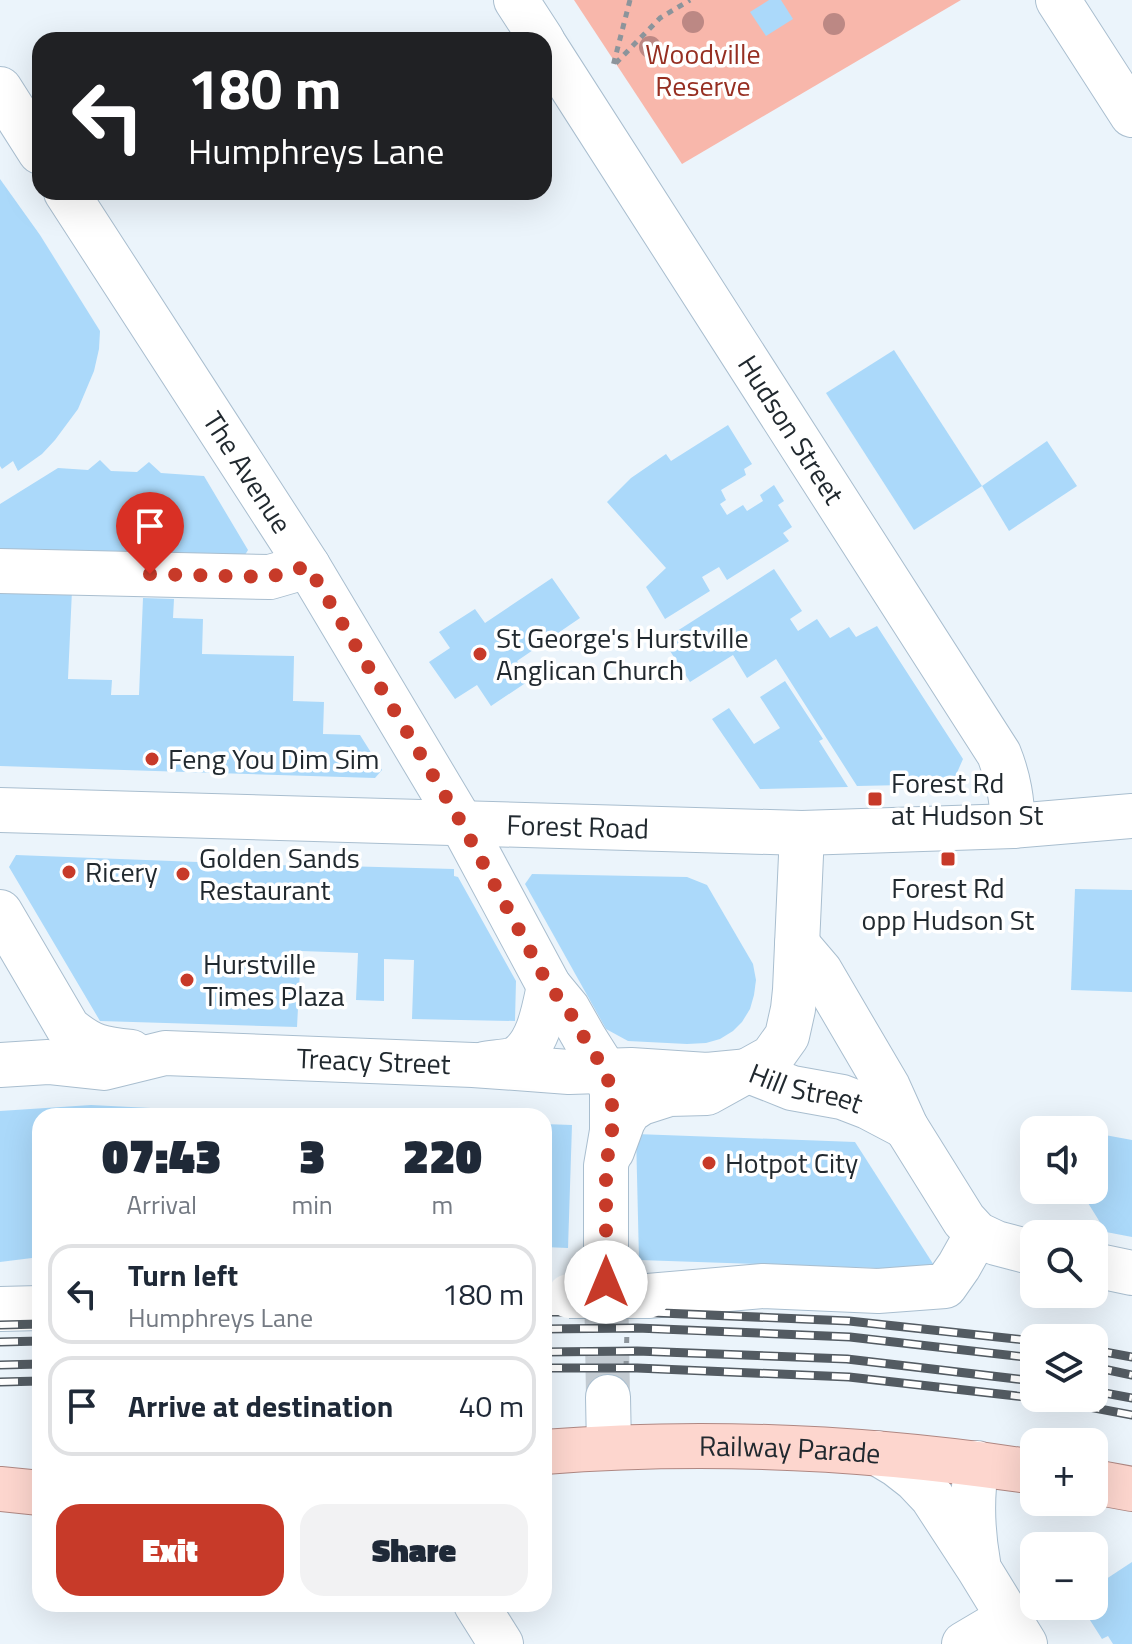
<!DOCTYPE html>
<meta charset="utf-8">
<style>
:root{--surface:#fff;--page:#f2f2f3;--text:#1f2937;--muted:#747a83;--line:#e0e1e3;--accent:#c73a29}
body{margin:0;font-family:"Titillium Web",sans-serif;background:var(--page);color:var(--text);height:100vh;display:flex;flex-direction:column;font-size:30px;white-space:nowrap}
*{box-sizing:border-box;margin:0}
p{font-size:26px;color:var(--muted)}
.icon{flex:none;width:44px;height:44px;fill:none;stroke:currentColor;stroke-width:2;stroke-linecap:round;stroke-linejoin:round}
.map{position:relative;flex:1;overflow:hidden}
.details{position:absolute;left:32px;top:1108px;width:520px;height:504px;display:flex;flex-direction:column;background:var(--surface);border-radius:24px;box-shadow:0 8px 32px #0002}
.details>*{flex:none}
.top-card{position:absolute;left:32px;top:32px;width:520px;height:168px;border-radius:24px;box-shadow:0 8px 32px #0002;background:#202124;color:#fff;overflow:hidden}
.tools{position:absolute;left:1020px;top:1116px;display:grid;gap:16px}
.tools a{display:grid;place-items:center;width:88px;height:88px;border-radius:16px;background:var(--surface);box-shadow:0 8px 32px #0002;font-size:40px}
.pin{position:absolute;display:grid;place-items:center;width:68px;height:68px;color:#fff;margin:-82px -34px;border-radius:50% 50% 50% 0;rotate:-45deg;box-shadow:0 0 8px #0007}
.pin .icon{rotate:45deg}
.me{position:absolute;width:88px;margin:-44px;rotate:0deg;stroke-linejoin:round;filter:drop-shadow(0 0 6px #0008)}
.turn{display:flex;align-items:center;gap:28px;height:168px;padding:0 24px;font-size:36px}
.turn .icon{width:104px;height:104px;stroke-width:2.5}
.turn b{display:block;font-size:56px;line-height:68px}
.eta{display:flex;justify-content:space-evenly;align-items:center;height:136px;text-align:center}
.eta b{font-size:48px;font-weight:800;line-height:56px}
.button{display:flex;gap:16px;margin-top:auto;padding:16px 24px}
.button a{flex:1;height:92px;border-radius:24px;background:var(--accent);color:#fff;font-size:32px;font-weight:800;line-height:92px;text-align:center}
.button a+a{background:var(--page);color:var(--text)}
ul{padding:0;list-style:none}
li{display:flex;align-items:center;gap:24px;height:100px;margin:0 16px 12px;padding:0 8px;border:4px solid var(--line);border-radius:24px}
li div{flex:1}
li b{display:block;font-size:30px}
li em{font-style:normal}
.map>svg:first-child{display:block}
</style>
<div class="map">
<svg width="1132" height="1644" viewBox="0 0 1132 1644">
<rect width="100%" height="100%" fill="#ebf4fb"/>
<path fill="#f8b7ab" d="M574,0H961L682,164Z"/>
<g fill="#abd9fa">
<path d="M769,0H781L793,19L766,36L750,12Z"/>
<path d="M0,179L40,235L100,331L99,349L94,371L78,409L55,440L42,454L18,471L13,461L2,469L0,466Z"/>
<path d="M894,350L982,486L914,530L826,393Z"/>
<path d="M728,425L752,464L744,469L746,475L721,490L726,500L720,504L727,515L743,505L747,511L763,501L760,495L774,485L784,501L778,505L792,527L783,533L789,541L727,580L719,567L702,577L710,591L665,619L646,587L666,568L607,502L631,478L666,454L671,461Z"/>
<path d="M1047,441L1077,486L1009,531L982,486Z"/>
<path d="M100,460L111,471L137,472L149,462L161,473L204,476L248,550L237,568L0,561V504L58,468L88,470Z"/>
<path d="M774,569L802,611L790,619L798,631L817,619L830,638L849,627L856,637L877,626L963,759L952,784L857,786L776,659L747,678L733,655L690,682L663,640Z"/>
<path d="M552,578L580,618L517,661L530,680L491,706L477,685L455,699L429,662L450,648L439,632L475,609L485,623Z"/>
<path d="M0,588L72,590L68,679L112,680L111,695H139L143,598L174,599L173,618L203,619L202,654L294,656L293,701L324,702L323,734L360,735L382,770L375,778L0,766Z"/>
<path d="M785,681L823,739L819,741L848,787L760,789L712,719L729,708L754,744L780,728L760,697Z"/>
<path d="M16,855L303,866V865L454,869V876L458,877L516,981L515,1021L412,1019L414,960L384,959V1001L356,1000L358,953L301,951L297,1027L100,1021L9,867Z"/>
<path d="M532,874L687,877L707,885L753,964L756,980L754,995L750,1009L742,1022L733,1031L720,1039L706,1043L687,1044L628,1041L606,1029L525,884Z"/>
<path d="M1075,889L1132,890V992L1071,990Z"/>
<path d="M91,1105L270,1114V1116H40V1257L0,1262V1111Z"/>
<path d="M544,1124L572,1125L568,1248L544,1247Z"/>
<path d="M1094,1133L1132,1140V1237L1106,1232L1080,1190H1094Z"/>
<path d="M636,1134L855,1142L937,1270L639,1260Z"/>
<path d="M1132,1562V1644H1113L1108,1636L1102,1639L1081,1606H1094V1581L1097,1585Z"/>
</g>
<g fill="none" stroke-linecap="round" stroke-linejoin="round">
<path stroke="#c3cbd2" stroke-width="44" stroke-dasharray="44 22" stroke-linecap="butt" d="M606,1282L608,1397"/>
<defs>
<g id="minor">
<path d="M516,0L542,40"/>
<path d="M1058,0L1132,115"/>
<path id="s1" d="M544,44L999,754C1009,779 1012,800 1013,826"/>
<path d="M0,89L40,152"/>
<path id="s2" d="M66,192L308,566L462,824L549,986L568,1009L585,1039L604,1069L612,1091V1131L606,1166V1282"/>
<path d="M0,571L270,577L308,566"/>
<path id="s3" d="M0,810L802,833L1013,826L1132,816"/>
<path d="M0,912L68,1028C91,1047 101,1049 131,1052"/>
<path d="M797,944L820,971L888,1087L906,1127L964,1220L977,1234L996,1243L1034,1253"/>
<path d="M484,1064C494,1062 509,1062 517,1058C539,1044 544,1009 549,986"/>
<path id="s4" d="M0,1065L48,1062L104,1068L165,1053L473,1065L569,1072L631,1070L707,1075L749,1071L792,1088L842,1097L868,1107L906,1127"/>
<path d="M612,1151L623,1121L629,1111L641,1103L669,1094L707,1093L772,1057L787,1036L793,1009L795,990L802,833"/>
<path d="M1094,1265L1132,1273"/>
<path d="M648,1296L763,1286L878,1291L945,1286L959,1266L977,1234"/>
<path d="M0,1309L40,1308"/>
<path d="M608,1397L609,1447"/>
<path d="M877,1453L897,1465L915,1479L932,1497L979,1569L1025,1644"/>
<path d="M977,1463C971,1497 972,1528 978,1562"/>
<path d="M476,1604L501,1644"/>
<path d="M964,1644L1008,1618"/>
</g>
<g id="major">
<path id="s5" d="M544,1452C709,1439 870,1447 1034,1472"/>
<path d="M1094,1482L1132,1489"/>
<path d="M0,1489L40,1493"/>
</g>
</defs>
<use href="#minor" stroke="#a9becf" stroke-width="46"/>
<use href="#major" stroke="#af8782" stroke-width="46"/>
<g stroke="#8c949b" stroke-width="5" stroke-dasharray="6 6" stroke-linecap="butt">
<path d="M630,0L613,66L660,18L690,0"/>
<path d="M626,1367L627,1329"/>
</g>
<use href="#minor" stroke="#fff" stroke-width="44"/>
<use href="#major" stroke="#fdd6ce" stroke-width="44"/>
<defs>
<g id="rail">
<path d="M544,1312H638L849,1321L1034,1341"/>
<path d="M0,1325L40,1324"/>
<path d="M544,1329L637,1328L850,1337L1034,1358"/>
<path d="M0,1342L40,1341"/>
<path d="M1094,1350L1132,1357"/>
<path d="M544,1352L637,1351L847,1359L1034,1381"/>
<path d="M0,1365L40,1364"/>
<path d="M1094,1367L1132,1375"/>
<path d="M544,1368H637L849,1377L1052,1400L1132,1415"/>
<path d="M0,1382L40,1381"/>
<path d="M1094,1391L1132,1398"/>
</g>
</defs>
<use href="#rail" stroke="#535b62" stroke-width="9"/>
<use href="#rail" stroke="#fff" stroke-width="6" stroke-dasharray="18" stroke-linecap="butt"/>
<defs>
<path id="minor-bridge" d="M569,1296H648"/>
</defs>
<use href="#minor-bridge" stroke="#a9becf" stroke-width="46" stroke-linecap="butt"/>
<use href="#minor-bridge" stroke="#fff" stroke-width="44"/>
</g>
<g fill="#bc8884">
<circle cx="693" cy="22" r="11"/>
<circle cx="834" cy="24" r="11"/>
<circle cx="650" cy="47" r="11"/>
</g>
<g fill="none" stroke-linecap="round" stroke-linejoin="round">
<path stroke="#c73a29" stroke-width="14" stroke-dasharray="0 25.2" d="M150,574L270,577L308,566L462,824L549,986L568,1009L585,1039L604,1069L612,1091V1131L606,1166V1282"/>
</g>
<g fill="#c73a29" stroke="#fff" stroke-width="3">
<circle cx="480" cy="654" r="8"/>
<circle cx="152" cy="759" r="8"/>
<rect x="867" y="791" width="16" height="16" rx="4"/>
<rect x="940" y="851" width="16" height="16" rx="4"/>
<circle cx="69" cy="872" r="8"/>
<circle cx="183" cy="874" r="8"/>
<circle cx="187" cy="980" r="8"/>
<circle cx="709" cy="1163" r="8"/>
</g>
<g text-anchor="middle" stroke-width="7" stroke-linejoin="round" paint-order="stroke">
<g font-size="28" fill="#962f22" stroke="#fff">
<text x="703" y="64">Woodville<tspan x="703" dy="32">Reserve</tspan></text>
</g>
<g font-size="28" fill="#21292f" stroke="#fff">
<text dy="10" stroke="none"><textPath href="#s1" startOffset="458">Hudson Street</textPath></text>
<text dy="10" stroke="none"><textPath href="#s2" startOffset="334">The Avenue</textPath></text>
<text dy="10" stroke="none"><textPath href="#s3" startOffset="578">Forest Road</textPath></text>
<text dy="10" stroke="none"><textPath href="#s4" startOffset="376">Treacy Street</textPath></text>
<text dy="10" stroke="none"><textPath href="#s4" startOffset="812">Hill Street</textPath></text>
<text dy="10" stroke="none"><textPath href="#s5" startOffset="246">Railway Parade</textPath></text>
</g>
<g font-size="28" fill="#21292f" stroke="#fff" text-anchor="start">
<text x="496" y="648">St George's Hurstville<tspan x="496" dy="32">Anglican Church</tspan></text>
<text x="168" y="769">Feng You Dim Sim</text>
<text x="891" y="793">Forest Rd<tspan x="891" dy="32">at Hudson St</tspan></text>
<text x="199" y="868">Golden Sands<tspan x="199" dy="32">Restaurant</tspan></text>
<text x="85" y="882">Ricery</text>
<text x="948" y="898" text-anchor="middle">Forest Rd<tspan x="948" dy="32">opp Hudson St</tspan></text>
<text x="203" y="974">Hurstville<tspan x="203" dy="32">Times Plaza</tspan></text>
<text x="725" y="1173">Hotpot City</text>
</g>
</g>
</svg>
<div class="tools">
<a><svg class="icon" aria-label="sound" viewBox="0 0 24 24"><path d="M4 9h4l5-4v14l-5-4H4zM17 9q2 3 0 6"/></svg></a>
<a><svg class="icon" aria-label="search" viewBox="0 0 24 24"><circle cx="10" cy="10" r="6"/><path d="M15 15l6 6"/></svg></a>
<a><svg class="icon" aria-label="layers" viewBox="0 0 24 24"><path d="M12 4l9 5-9 5-9-5zM3 14l9 5 9-5"/></svg></a>
<a>+</a>
<a>−</a>
</div>
<div class="pin" style="left:150px;top:574px;background:#d93025"><svg class="icon" aria-label="arrive" viewBox="0 0 24 24"><path d="M6 21V4h12l-3 4 3 4H6"/></svg></div>
<svg class="me" style="left:606px;top:1282px" viewBox="-20 -20 40 40"><circle r="19" fill="#fff"/><path d="M0-13L10 11 0 6-10 11z" fill="#c73a29"/></svg>
<div class="top-card">
<div class="turn"><svg class="icon" aria-label="left" viewBox="0 0 24 24"><path d="M17 20v-9H6M10 6l-5 5 5 5"/></svg><div><b>180 m</b>Humphreys Lane</div></div>
</div>
<section class="details">
<div class="eta">
<div><b>07:43</b><p>Arrival</p></div>
<div><b>3</b><p>min</p></div>
<div><b>220</b><p>m</p></div>
</div>
<ul>
<li><svg class="icon" aria-label="left" viewBox="0 0 24 24"><path d="M17 20v-9H6M10 6l-5 5 5 5"/></svg><div><b>Turn left</b><p>Humphreys Lane</p></div><em>180 m</em></li>
<li><svg class="icon" aria-label="arrive" viewBox="0 0 24 24"><path d="M6 21V4h12l-3 4 3 4H6"/></svg><div><b>Arrive at destination</b></div><em>40 m</em></li>
</ul>
<div class="button"><a>Exit</a><a>Share</a></div>
</section>
</div>
